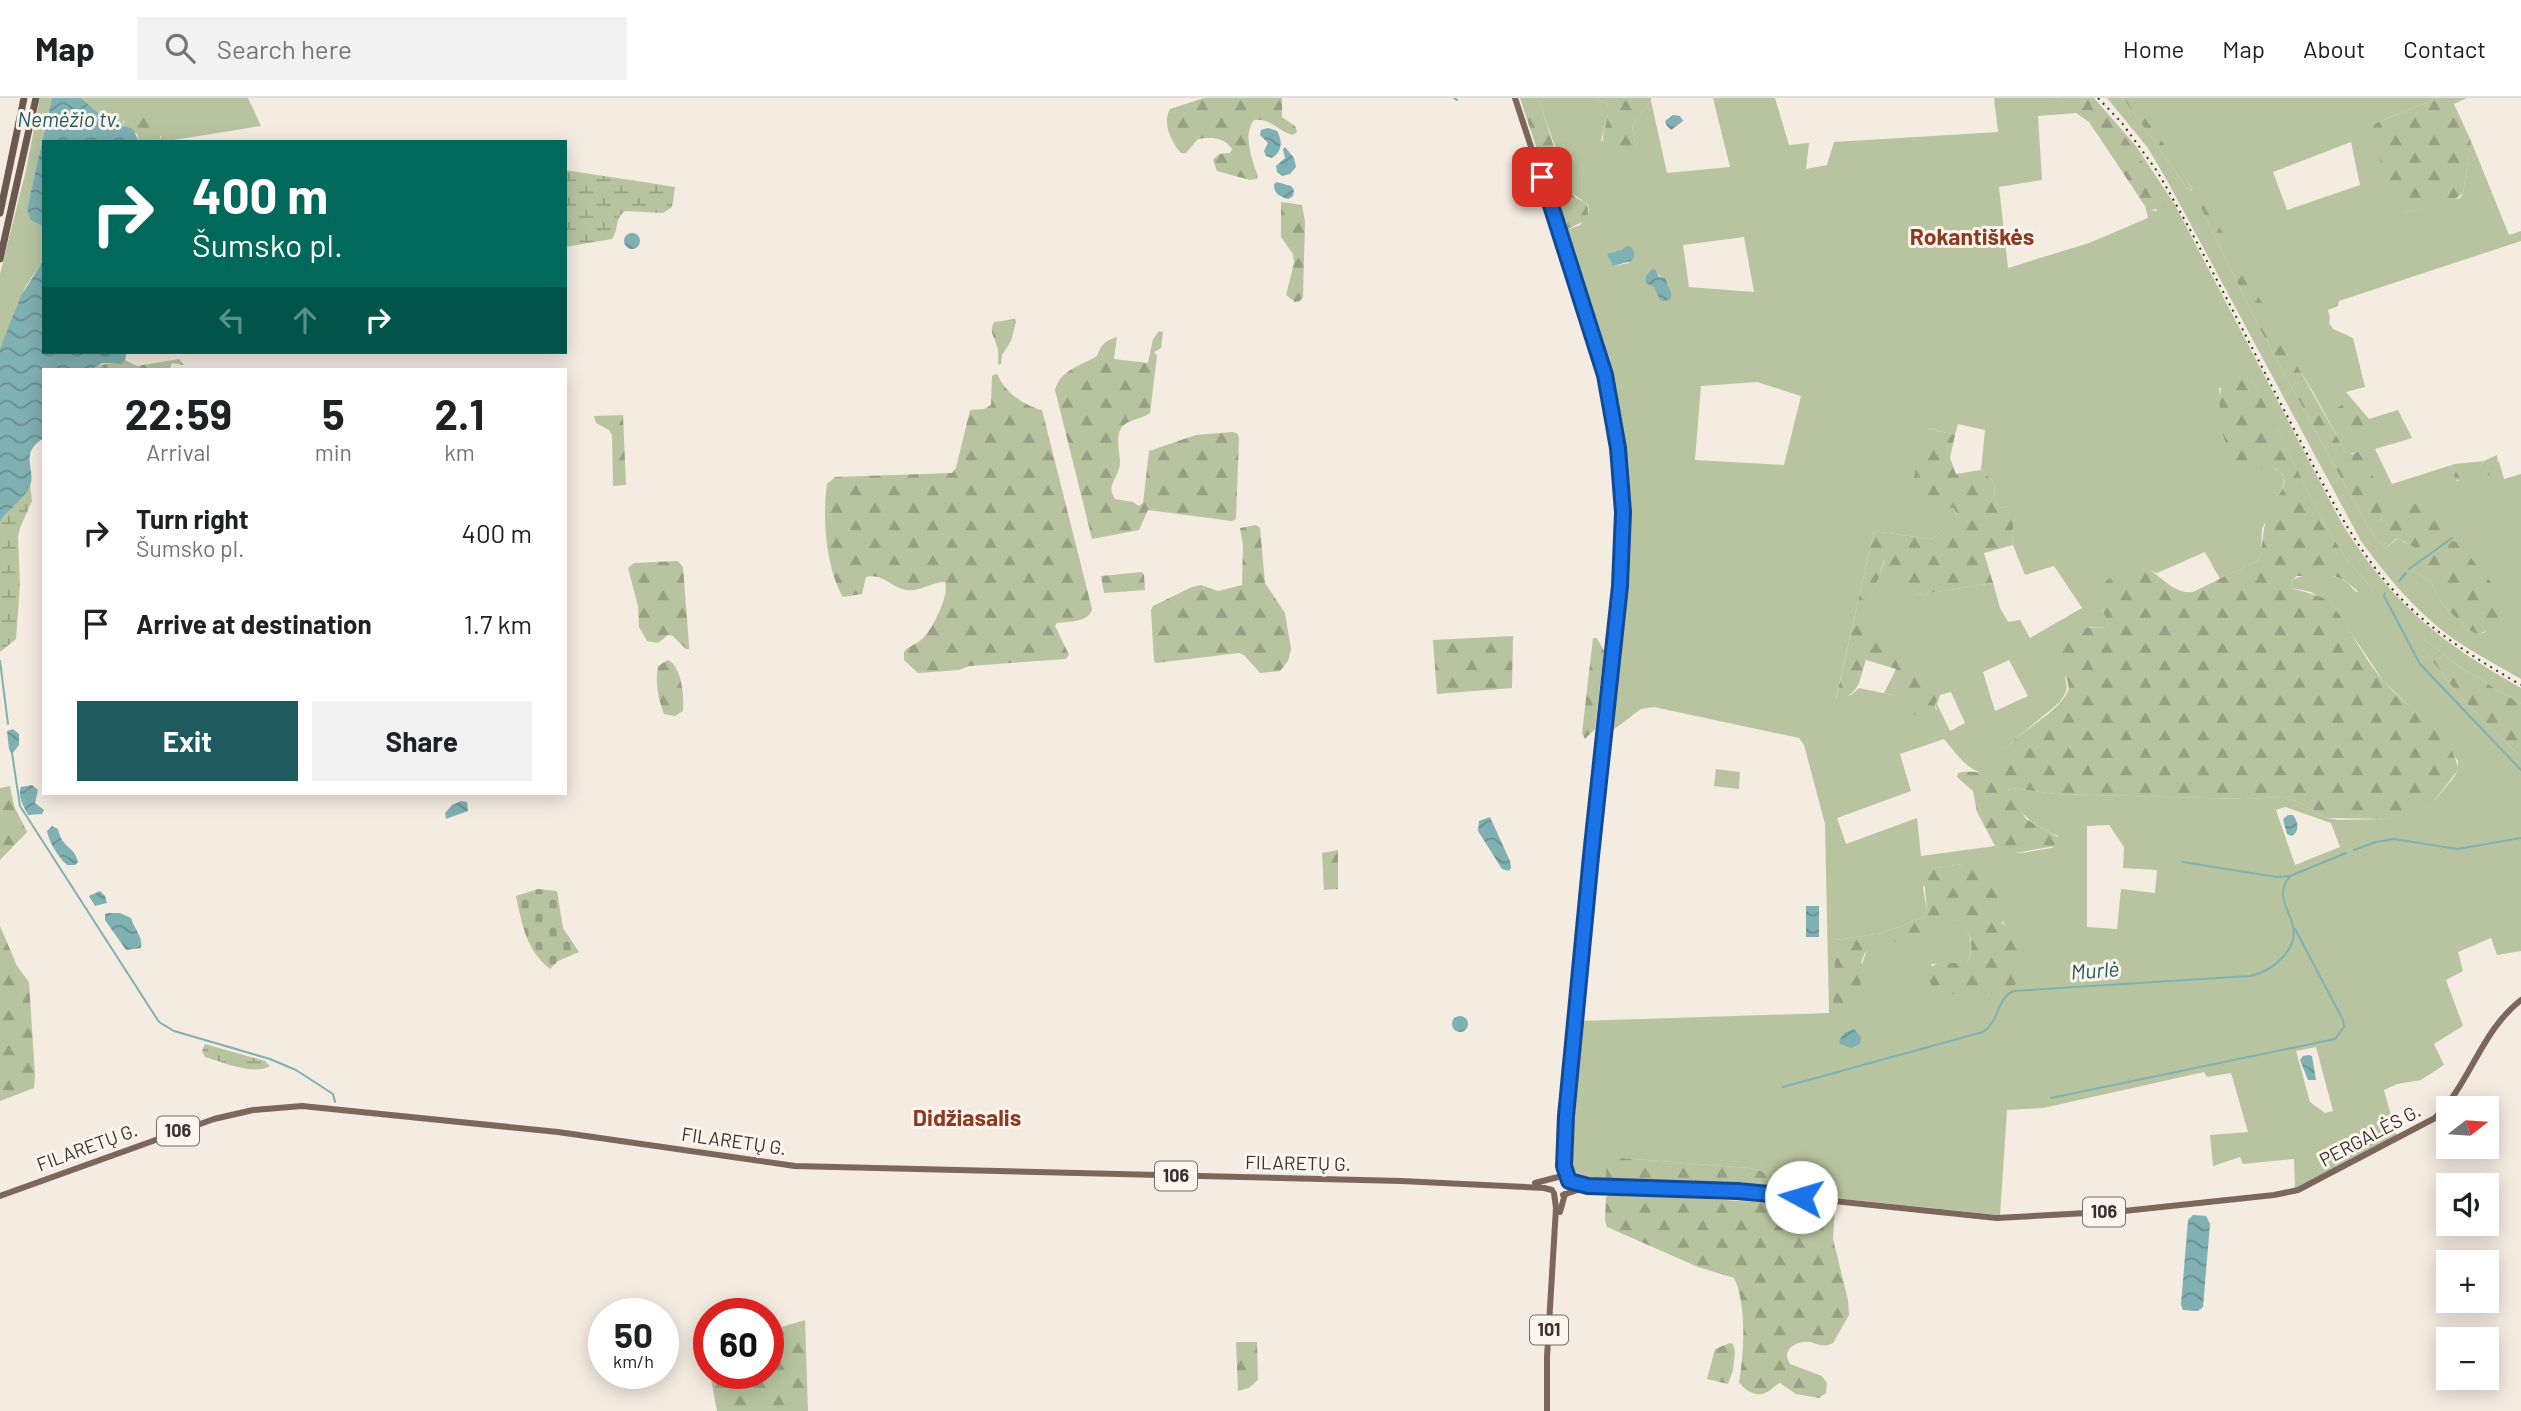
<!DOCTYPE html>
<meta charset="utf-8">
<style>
:root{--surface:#fff;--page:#f2f2f2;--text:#202124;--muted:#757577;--line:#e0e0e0;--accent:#1f5a5e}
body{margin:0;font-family:Barlow,sans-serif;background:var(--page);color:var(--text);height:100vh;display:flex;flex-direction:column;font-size:26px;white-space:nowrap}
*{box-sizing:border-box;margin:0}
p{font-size:23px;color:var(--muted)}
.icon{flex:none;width:38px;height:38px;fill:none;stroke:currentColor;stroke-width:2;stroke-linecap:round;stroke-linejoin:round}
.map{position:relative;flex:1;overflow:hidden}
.details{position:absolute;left:42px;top:270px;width:525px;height:427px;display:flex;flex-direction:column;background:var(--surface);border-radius:0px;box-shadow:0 4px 18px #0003}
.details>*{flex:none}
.hud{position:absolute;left:42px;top:42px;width:525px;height:214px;border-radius:0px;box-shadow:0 4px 18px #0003;background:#00695c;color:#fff;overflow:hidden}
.needle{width:46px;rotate:73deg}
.tools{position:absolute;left:2436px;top:998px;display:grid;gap:14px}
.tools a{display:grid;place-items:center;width:63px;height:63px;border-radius:0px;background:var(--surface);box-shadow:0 4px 18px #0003;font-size:35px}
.speed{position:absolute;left:588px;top:1200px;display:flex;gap:14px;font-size:35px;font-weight:700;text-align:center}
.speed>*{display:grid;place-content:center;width:91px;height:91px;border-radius:50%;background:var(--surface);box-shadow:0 4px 18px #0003;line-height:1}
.speed small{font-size:18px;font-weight:400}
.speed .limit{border:10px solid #d22;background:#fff;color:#111}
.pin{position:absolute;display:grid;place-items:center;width:60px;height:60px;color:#fff;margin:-30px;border-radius:14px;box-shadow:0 4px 10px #0006}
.me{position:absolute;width:77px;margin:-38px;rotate:276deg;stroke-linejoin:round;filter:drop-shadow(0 0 5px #0008)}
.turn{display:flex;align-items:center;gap:24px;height:147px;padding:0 35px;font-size:32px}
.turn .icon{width:91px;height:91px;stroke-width:2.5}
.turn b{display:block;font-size:49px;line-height:60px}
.lanes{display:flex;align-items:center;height:66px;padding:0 35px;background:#0003;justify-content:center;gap:35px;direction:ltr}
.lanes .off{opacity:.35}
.eta{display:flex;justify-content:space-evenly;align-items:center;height:119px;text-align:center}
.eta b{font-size:42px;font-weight:700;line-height:49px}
.action{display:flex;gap:14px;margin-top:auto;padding:14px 35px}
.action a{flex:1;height:80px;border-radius:0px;background:var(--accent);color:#fff;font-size:28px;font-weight:700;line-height:80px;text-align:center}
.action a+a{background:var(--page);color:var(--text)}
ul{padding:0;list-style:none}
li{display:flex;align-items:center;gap:21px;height:91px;padding:0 35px}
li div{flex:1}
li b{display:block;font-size:26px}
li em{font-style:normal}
header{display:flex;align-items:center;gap:42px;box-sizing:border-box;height:98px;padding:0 35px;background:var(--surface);border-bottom:2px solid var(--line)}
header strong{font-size:33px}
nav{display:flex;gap:38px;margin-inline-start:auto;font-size:24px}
.search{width:490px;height:63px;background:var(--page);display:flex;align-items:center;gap:18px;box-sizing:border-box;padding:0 24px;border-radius:0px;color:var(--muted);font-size:26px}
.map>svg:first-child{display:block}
</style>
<header>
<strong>Map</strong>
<div class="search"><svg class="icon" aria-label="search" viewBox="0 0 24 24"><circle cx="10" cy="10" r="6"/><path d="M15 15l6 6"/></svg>Search here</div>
<nav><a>Home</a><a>Map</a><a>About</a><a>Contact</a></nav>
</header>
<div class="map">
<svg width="2521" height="1313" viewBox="0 0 2521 1313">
<defs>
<pattern id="forest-firs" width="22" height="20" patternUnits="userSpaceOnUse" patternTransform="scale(1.75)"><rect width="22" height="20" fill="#b8c4a0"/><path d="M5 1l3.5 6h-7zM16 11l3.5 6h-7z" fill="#97a083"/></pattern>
<pattern id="wetland-marsh" width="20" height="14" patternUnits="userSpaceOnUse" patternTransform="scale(1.75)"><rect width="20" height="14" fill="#b8c4a0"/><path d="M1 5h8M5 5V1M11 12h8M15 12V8" fill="none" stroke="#97a083"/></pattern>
<pattern id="cemetery-stones" width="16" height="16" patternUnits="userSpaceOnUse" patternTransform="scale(1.75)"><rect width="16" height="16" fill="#b8c4a0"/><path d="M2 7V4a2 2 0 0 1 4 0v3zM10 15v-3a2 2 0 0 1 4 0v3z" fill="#97a083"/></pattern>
<pattern id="water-waves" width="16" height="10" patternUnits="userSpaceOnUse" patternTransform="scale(1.75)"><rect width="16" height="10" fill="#7fb0b2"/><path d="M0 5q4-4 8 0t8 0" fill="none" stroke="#699091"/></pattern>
</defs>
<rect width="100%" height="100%" fill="#f4ebe1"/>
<g fill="#b8c4a0" fill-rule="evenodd">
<path d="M40,0H52L27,111L30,122L44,129V161L26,188L0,250V176L26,72Z"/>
<path d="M81,0H248L261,28L161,44V38L123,23V28L109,24Z"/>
<path d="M1538,0H1595L1607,5L1609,12L1601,43L1636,51L1632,28L1651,3L1667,75L1730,69L1713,0H1775L1789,47L1809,45L1806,71L1827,67L1834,44L1998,34L1994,0H2055L2077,15L2038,18L2042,82L1999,89L2008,170L2089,145L2148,120L2145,108L2151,112L2157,113L2127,42L2090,0H2094L2136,48L2175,107L2340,422C2391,505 2437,542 2521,590V606L2457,567L2424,541L2423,551L2462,601L2518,656H2521V853L2497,857L2491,840L2458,854L2463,873L2446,882L2463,928L2434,946L2444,967L2421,982L2397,986L2384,992L2397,1039L2295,1090L2294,1061L2243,1066L2240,1059L2213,1068L2210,1037L2248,1034L2231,975L2207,979L2204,974L2043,1010L2007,1012L2000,1117L1825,1099L1821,1090L1815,1086L1749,1070L1622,1060L1606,1068L1605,1085L1571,1080L1566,1066L1571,1046L1579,923L1829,915L1825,726L1804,647L1799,640L1654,609L1641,611L1613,632L1608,628C1613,553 1629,478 1627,404C1625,310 1592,221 1564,133L1580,127L1589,113L1588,107L1571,94ZM1744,139L1754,194L1689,189L1683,147ZM1623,152L1629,165L1613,168L1607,157L1612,154ZM1652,171L1667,184L1671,194L1656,192L1646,177ZM2252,282L2325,427L2345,459L2373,492L2356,494C2352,490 2348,484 2343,482C2332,475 2301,475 2291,483L2292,490L2311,494L2333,508L2384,584L2436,633L2458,663V672L2454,679L2430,708L2386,721L2339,722L2326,720L2297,703L2282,699L2244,701L2056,696L2011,690L2008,693C2019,717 2034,728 2058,738L2052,750C2033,752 2010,761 1995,748L1921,758L1917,720L1846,746L1837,720L1911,693L1900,656L1944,641C1956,655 1979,691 1998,665C2001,660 2002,655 2006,650C2016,639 2031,629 2043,618C2056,608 2072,597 2065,580L2090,529H2108L2107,520L2102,512L2136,468L2157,475L2205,454L2220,481L2258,462L2261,453L2262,431L2283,388L2284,380L2280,373L2272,370H2261L2225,345L2219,290ZM1757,284L1801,298L1784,367L1695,362L1701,288ZM1958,326L1985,332L1981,372L1994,384L1995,404L1999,409H2003L2015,419L2012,436L2013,447L2025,477L2054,468L2082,510L2030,540L2020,522L2008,524L2000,510L1993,485L1918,497L1885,461L1880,477L1857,524L1935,606L1937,612L1897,598L1859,590L1851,597L1836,600L1874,433L1930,441L1934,440L1957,418L1954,410L1951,409L1928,330L1955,337ZM2009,562L2028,598L1995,613L1983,574ZM1951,594L1965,625L1950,633L1937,606L1940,597ZM2285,709L2331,725L2340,749L2295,767L2276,712ZM2109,727L2124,749L2123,770L2157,772L2155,795L2121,791L2117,831L2087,829V728ZM1962,766L2005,827L1941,896L1931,866L1966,865C1974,856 1972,834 1962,825C1942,823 1887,843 1867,852L1862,866L1836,842L1882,835L1925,819L1927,813L1923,790L1931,771ZM2316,949L2333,1013L2325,1015L2310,1004L2296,953Z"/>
<path d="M2107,0H2123L2187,90L2192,93L2193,91L2130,0H2438L2376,25L2406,114L2460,100L2463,95L2471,43L2509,137L2521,133V143L2339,203L2338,208L2328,212L2330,220L2329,225L2333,231L2353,240L2365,289L2346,294L2369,321L2398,312L2412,340L2375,351L2392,386L2455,366L2484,363L2479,369L2454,377L2457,383L2486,377L2498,363L2497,357L2504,381L2521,376V581C2499,568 2476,556 2455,542C2417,515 2388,480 2361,443L2169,86L2148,50ZM2351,44L2360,87L2287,112L2273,74ZM2199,106L2313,294L2345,353L2349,356L2359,353L2379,394L2382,424L2389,423L2396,415L2407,446L2398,440L2385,451L2368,429L2260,231ZM2413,467L2486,534L2477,536L2469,532L2443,507L2431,484L2412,472Z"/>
<path d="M1716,671L1740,674L1739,691L1714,688Z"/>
</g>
<g fill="url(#forest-firs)">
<path d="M1204,0H1282V19L1295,28L1297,34L1293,37C1278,33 1271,20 1254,22C1242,38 1253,63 1258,79L1257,81L1250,82L1217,73L1213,62L1219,56L1230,55L1232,51C1224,39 1211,39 1198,41L1186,55H1181C1171,43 1162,26 1170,11Z"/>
<path d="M1520,0H1538C1549,30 1557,64 1571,93C1577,107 1594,98 1586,122L1564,133Z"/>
<path d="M1595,0H1651V3L1632,28L1636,51C1628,62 1612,58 1603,51C1600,35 1611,20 1607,5Z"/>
<path d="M2055,0H2090C2119,27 2150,70 2165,107L2163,110L2150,112L2145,108L2089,24Z"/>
<path d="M2123,0H2130L2159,39L2194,93L2187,90Z"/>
<path d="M2438,0H2467L2454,6L2471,43L2463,95L2453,103L2406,114L2398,104L2369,36L2376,25Z"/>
<path d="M133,17C149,20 160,26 161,44H139L137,36L123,28L125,20Z"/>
<path d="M2202,102L2205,103L2345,353L2352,356L2359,353C2366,368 2379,385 2382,401C2383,409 2380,416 2382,424C2390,423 2390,420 2396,415C2422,396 2433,410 2449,430C2444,444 2428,447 2416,450L2397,440L2385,451L2368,429L2260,231L2199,106Z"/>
<path d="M1281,104L1302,107L1305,123L1303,199L1300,203L1295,204L1286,197L1294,165L1293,156L1281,139Z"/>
<path d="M1015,221L1016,224L1011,243L1002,257L1001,266L998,267C998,261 999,253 997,248C994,237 989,235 994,224Z"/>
<path d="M1159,233L1163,234L1161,250L1154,254L1157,258L1150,315C1142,321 1131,321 1124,327C1114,334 1120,355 1120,365C1119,381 1105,386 1115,401L1133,404L1139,408L1143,405L1149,353L1196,337L1232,334L1237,335L1239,340L1236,421L1232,423L1148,412L1139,432L1092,441L1055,292C1060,272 1082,267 1097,258C1101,246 1105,243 1117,239L1114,261L1148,265L1153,241Z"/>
<path d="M179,261L184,267L172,265L170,271H97L96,269C106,263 117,269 125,262L137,268Z"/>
<path d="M995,276L998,277C1004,294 1025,308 1042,312L1092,511C1089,525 1069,523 1057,525L1055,528L1069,557L1066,561L969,568L959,572L918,575L904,562V554C909,547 916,547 922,541C932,532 950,497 945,484C932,484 919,494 907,492C891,490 883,475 866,479L862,496L843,499C826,470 822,419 827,386L835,379L952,375L956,370L970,312L984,311L991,307L992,278Z"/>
<path d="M2246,278L2252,282L2260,297L2325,427L2345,459L2373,492L2372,497L2364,498L2344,482L2334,478H2297L2291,483L2292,490L2324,500L2333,508C2352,533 2365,563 2386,586C2406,608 2457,642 2458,672L2430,708L2415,715L2386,721L2326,720L2297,703L2282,699L2244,701L2056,696L2011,690L2008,693L2026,721L2063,742L2061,747L2010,756L2002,754L1995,748L1977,714L1973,693L1957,679L1958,675C1969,672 1979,676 1989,672C1999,667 1998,659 2005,651C2019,634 2060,613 2068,593C2072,583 2056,563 2051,554L2054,541L2082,530L2108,529C2107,518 2099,509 2099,497C2098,489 2104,485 2110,480C2150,445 2161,498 2193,494L2258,462C2265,444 2261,429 2271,409C2275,401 2286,390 2284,380C2279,361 2251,376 2240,369C2222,358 2214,299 2224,282Z"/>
<path d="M2342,307C2355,310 2365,321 2367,334L2363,340L2348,341L2335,325L2334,312Z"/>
<path d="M623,317L626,387L613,388L612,337L609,332L596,325L594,318Z"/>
<path d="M1927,330L1955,337L1950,360L1956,376L1981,372L1994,384L1995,404L1999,409L2009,410L2015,419L2012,436L2013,447L1984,455L1993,485L1918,497L1884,462L1880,477L1858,524L1939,596L1935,606L1936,615L1917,618L1905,610L1897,598L1884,595L1896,571L1866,562C1859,581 1861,598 1836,601L1874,433L1930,441L1934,440L1957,417L1954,410C1922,407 1930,419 1912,386Z"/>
<path d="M2497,357V367L2490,372L2489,377L2460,383L2455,381L2454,377L2460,368L2479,369L2484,363Z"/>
<path d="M1256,427L1260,430L1265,485L1285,515L1291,551L1288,563L1280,573L1260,575L1244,557L1239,555L1156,565L1154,563L1151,512L1153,508L1192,489L1201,487L1218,493L1242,487L1243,447L1240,430Z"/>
<path d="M2453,443L2459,445L2509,507L2510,512C2500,523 2492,533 2477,536L2469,532L2443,507L2431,484L2412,472L2413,467L2448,444Z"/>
<path d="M678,463L683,469L689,547V551H686L673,538L668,537L658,545L647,543L639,529L638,508L628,470L634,465Z"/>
<path d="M1142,474L1144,477L1145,492L1104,495L1101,478Z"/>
<path d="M1513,538L1512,590L1437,596L1433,542Z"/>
<path d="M1593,540H1597L1604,553L1595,631L1585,641L1582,635Z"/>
<path d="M2424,541L2457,567L2521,606V656H2518L2462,601L2423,551L2420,542Z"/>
<path d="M668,562C682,569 684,598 683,613L675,618L664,616C658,600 655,585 658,568Z"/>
<path d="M10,688L14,708L27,734L0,762V690Z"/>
<path d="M1338,752V791L1324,792L1322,755Z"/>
<path d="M1962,766H1998L2001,769L2002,825C2013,833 2029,836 2030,851C2025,862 2022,880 2014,888C2001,900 1958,896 1941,896L1932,888L1925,875L1926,870L1940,865H1966C1976,854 1972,826 1955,825L1867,852C1851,875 1874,895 1843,911L1833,906L1836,842L1882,835L1925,819L1927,813L1923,771L1925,768L1931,771Z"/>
<path d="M0,828L17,868L29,884L35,978L34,990L0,1003Z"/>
<path d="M1622,1060L1749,1070L1815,1086L1821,1090L1825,1099L1753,1091L1605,1085L1606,1068L1614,1061Z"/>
<path d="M1613,1095L1835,1109L1833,1141L1848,1202L1849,1217L1833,1245C1829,1247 1826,1248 1822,1247C1818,1247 1815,1245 1811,1244C1797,1242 1780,1251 1790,1266L1822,1278L1827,1285L1826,1295L1819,1300L1796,1296L1780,1285C1774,1287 1771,1293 1765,1295C1756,1299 1744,1292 1739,1284C1744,1257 1747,1205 1734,1180L1698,1169L1607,1129L1605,1122L1606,1099Z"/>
<path d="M805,1222L808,1313H717L710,1276H768V1233Z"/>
<path d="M1236,1244H1257L1258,1282L1249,1290L1238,1293Z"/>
<path d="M1730,1245L1733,1246L1735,1254L1733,1272L1728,1286L1707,1281L1715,1251Z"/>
</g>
<g fill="url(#wetland-marsh)">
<path d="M565,72L675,89L672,109L663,115L625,113C614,121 619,132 612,141L565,149Z"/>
<path d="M30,387L32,403L20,430L18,439L20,487L16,541L0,554V424Z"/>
<path d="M205,946L265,963L270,968C255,978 222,964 205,959L202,953Z"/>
</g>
<path fill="url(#cemetery-stones)" d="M538,791L557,793L563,830L579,854L558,863L550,871C526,852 522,826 516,798Z"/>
<g fill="url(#water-waves)">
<path d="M52,0H81L109,24L133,31L139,44H44V129L30,122L27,111Z"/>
<path d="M1673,17L1680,18L1683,23L1671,32L1667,28L1665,23Z"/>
<path d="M1268,30L1277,33C1283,43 1282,54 1272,60L1266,58L1264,53L1268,45L1260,37L1261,32Z"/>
<path d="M1285,49L1294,60L1296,69L1290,76L1282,78L1277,74L1276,68L1285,60L1283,51Z"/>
<path d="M1277,84L1291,88L1294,92L1293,98L1288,101C1279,98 1274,96 1274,86Z"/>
<circle cx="632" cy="143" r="8"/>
<path d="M1627,148L1631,149C1635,154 1635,158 1631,163L1613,168L1607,157L1609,155L1622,152Z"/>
<path d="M44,161V254H127L125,262L121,266L102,265L93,271H44V340C17,356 38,372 29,390C22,403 8,411 0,424V250L21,198Z"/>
<path d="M1652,171H1655L1659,179L1665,180L1671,194V201L1664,203L1660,202L1654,189L1646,185V177Z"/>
<path d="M13,631L19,636V647L12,656L9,651L7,633Z"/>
<path d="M32,687L38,692L35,705L44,712L42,716L28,717C24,709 17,698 21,689Z"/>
<path d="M461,703L467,704L468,713L446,721L445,715L452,707Z"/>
<path d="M2288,717H2293C2298,724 2300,733 2292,738L2287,736L2283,721Z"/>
<path d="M1490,719L1510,763L1511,770L1509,773L1502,771L1478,733L1479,723Z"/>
<path d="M52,728L58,731C62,751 74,747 78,764L75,767H67C58,759 49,744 47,733Z"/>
<path d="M100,793L105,798L107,805L95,808L89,798Z"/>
<rect x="1806" y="808" width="13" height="31"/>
<path d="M108,815H120L131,820C134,831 143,838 141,850L126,852L105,822V816Z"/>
<circle cx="1460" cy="926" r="8"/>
<path d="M1854,931L1861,939L1860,946L1851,950L1840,946L1839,943L1844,935Z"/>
<path d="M2309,957L2312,958L2316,982H2308L2300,962L2303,958Z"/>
<path d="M2193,1117L2206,1118L2210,1126L2203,1209L2198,1213L2183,1212L2181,1207L2188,1122Z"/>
</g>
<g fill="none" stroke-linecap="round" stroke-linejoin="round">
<g stroke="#7fb0b2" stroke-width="2">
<path d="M1454,0L1457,2"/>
<path d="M2409,471L2452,440"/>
<path d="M2399,483L2406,475"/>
<path d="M2385,495L2384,498L2420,566L2521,672"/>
<path d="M0,563L8,626"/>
<path d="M12,655L20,708L159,924L174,933L270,961L296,972L333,996L335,1004"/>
<path d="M2354,752L2376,744L2394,741L2457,751L2521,740"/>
<path d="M2183,764L2276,779L2289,778"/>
<path d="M1783,989L1983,934C1999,924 1997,901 2013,893L2250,878C2264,875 2274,869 2283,859C2314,825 2266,807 2290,778L2346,755"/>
<path d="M2051,1000L2335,941L2344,929L2343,922L2295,831"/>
</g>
<g stroke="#7d675c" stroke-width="6">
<path d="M1515,0L1600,259L1615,326L1622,394L1621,472L1591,758L1566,1018L1564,1068L1566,1080"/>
<path d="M1535,1085L1562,1078L1573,1085L1588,1088L1756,1095L1997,1120L2124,1113L2274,1097L2298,1092L2435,1020C2470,986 2481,933 2521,902"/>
<path d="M1563,1097L1586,1089"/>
<path d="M0,1098L214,1021L253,1012L302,1008L558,1034L795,1068L1401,1083L1544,1090L1552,1092"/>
<path d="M1560,1114L1565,1096"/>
<path d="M1547,1313V1259L1556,1110L1554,1095"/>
</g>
<g stroke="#6c584f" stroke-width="7">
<path d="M0,115L24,0"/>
<path d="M0,161L36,0"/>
</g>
<path stroke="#3b302b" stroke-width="2" stroke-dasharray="2 5" stroke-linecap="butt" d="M2098,0L2122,25L2157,73C2206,157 2249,245 2294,331C2324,387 2351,445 2394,493C2430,533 2475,560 2521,587"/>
</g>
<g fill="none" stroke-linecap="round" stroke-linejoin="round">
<defs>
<path id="route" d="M1542,79L1605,277L1618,350L1623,414L1620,488L1591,758L1566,1018L1564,1068L1569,1083L1588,1088L1737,1093L1801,1099"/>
</defs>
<use href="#route" stroke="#114b97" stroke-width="18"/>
<use href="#route" stroke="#1a73e8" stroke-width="12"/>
</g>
<g text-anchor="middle" stroke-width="6" stroke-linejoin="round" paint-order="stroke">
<g fill="#fbf5ee" stroke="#756b66" stroke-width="2">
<rect x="157" y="1018.5" width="42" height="29" rx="5"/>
<rect x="1155" y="1063.5" width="42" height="29" rx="5"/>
<rect x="2083" y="1099.5" width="42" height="29" rx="5"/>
<rect x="1530" y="1217.5" width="38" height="29" rx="5"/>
</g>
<g font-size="18" font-weight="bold" fill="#3b302b">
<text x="178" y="1039">106</text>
<text x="1176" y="1084">106</text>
<text x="2104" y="1120">106</text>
<text x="1549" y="1238">101</text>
</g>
<g font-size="19" fill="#3b302b" stroke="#fbf5ee">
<text transform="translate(2370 1037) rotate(-28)" y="7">PERGALĖS G.</text>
<text transform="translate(734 1043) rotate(8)" y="7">FILARETŲ G.</text>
<text transform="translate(87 1049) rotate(-20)" y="7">FILARETŲ G.</text>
<text transform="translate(1298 1065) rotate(1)" y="7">FILARETŲ G.</text>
</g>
<g font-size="21" font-style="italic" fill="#1f5a5e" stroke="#fbf5ee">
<text x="69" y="29">Nemėžio tv.</text>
<text transform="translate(2095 873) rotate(-4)" y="7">Murlė</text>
</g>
<g font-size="23" font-weight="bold" fill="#8c3b22" stroke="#fbf5ee">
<text x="1972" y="147">Rokantiškės</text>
<text x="967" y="1028">Didžiasalis</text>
</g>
</g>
</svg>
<div class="tools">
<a><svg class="needle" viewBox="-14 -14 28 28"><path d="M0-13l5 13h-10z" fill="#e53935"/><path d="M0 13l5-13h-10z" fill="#757577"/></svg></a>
<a><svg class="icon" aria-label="sound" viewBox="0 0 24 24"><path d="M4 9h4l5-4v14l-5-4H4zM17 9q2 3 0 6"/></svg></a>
<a>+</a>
<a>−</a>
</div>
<div class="speed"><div>50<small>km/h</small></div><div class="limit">60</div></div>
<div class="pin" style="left:1542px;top:79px;background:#d93025"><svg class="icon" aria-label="arrive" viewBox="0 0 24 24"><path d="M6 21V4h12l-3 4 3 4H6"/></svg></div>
<svg class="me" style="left:1801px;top:1099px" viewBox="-20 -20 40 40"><circle r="19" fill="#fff"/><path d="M0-13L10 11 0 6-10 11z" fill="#1a73e8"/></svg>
<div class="hud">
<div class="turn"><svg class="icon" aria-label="right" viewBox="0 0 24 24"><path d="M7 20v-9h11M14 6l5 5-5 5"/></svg><div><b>400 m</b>Šumsko pl.</div></div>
<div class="lanes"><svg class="icon off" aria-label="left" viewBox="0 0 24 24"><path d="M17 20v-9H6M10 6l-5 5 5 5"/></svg><svg class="icon off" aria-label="ahead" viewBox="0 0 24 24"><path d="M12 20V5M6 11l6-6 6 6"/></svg><svg class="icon" aria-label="right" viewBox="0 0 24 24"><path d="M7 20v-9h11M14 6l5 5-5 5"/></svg></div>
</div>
<section class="details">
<div class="eta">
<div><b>22:59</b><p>Arrival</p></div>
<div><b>5</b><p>min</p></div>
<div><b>2.1</b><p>km</p></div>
</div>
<ul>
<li><svg class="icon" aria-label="right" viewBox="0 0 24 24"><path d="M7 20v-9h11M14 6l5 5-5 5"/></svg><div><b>Turn right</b><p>Šumsko pl.</p></div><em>400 m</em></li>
<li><svg class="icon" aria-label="arrive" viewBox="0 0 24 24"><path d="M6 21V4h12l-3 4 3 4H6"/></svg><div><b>Arrive at destination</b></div><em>1.7 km</em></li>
</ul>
<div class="action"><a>Exit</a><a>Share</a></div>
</section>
</div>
